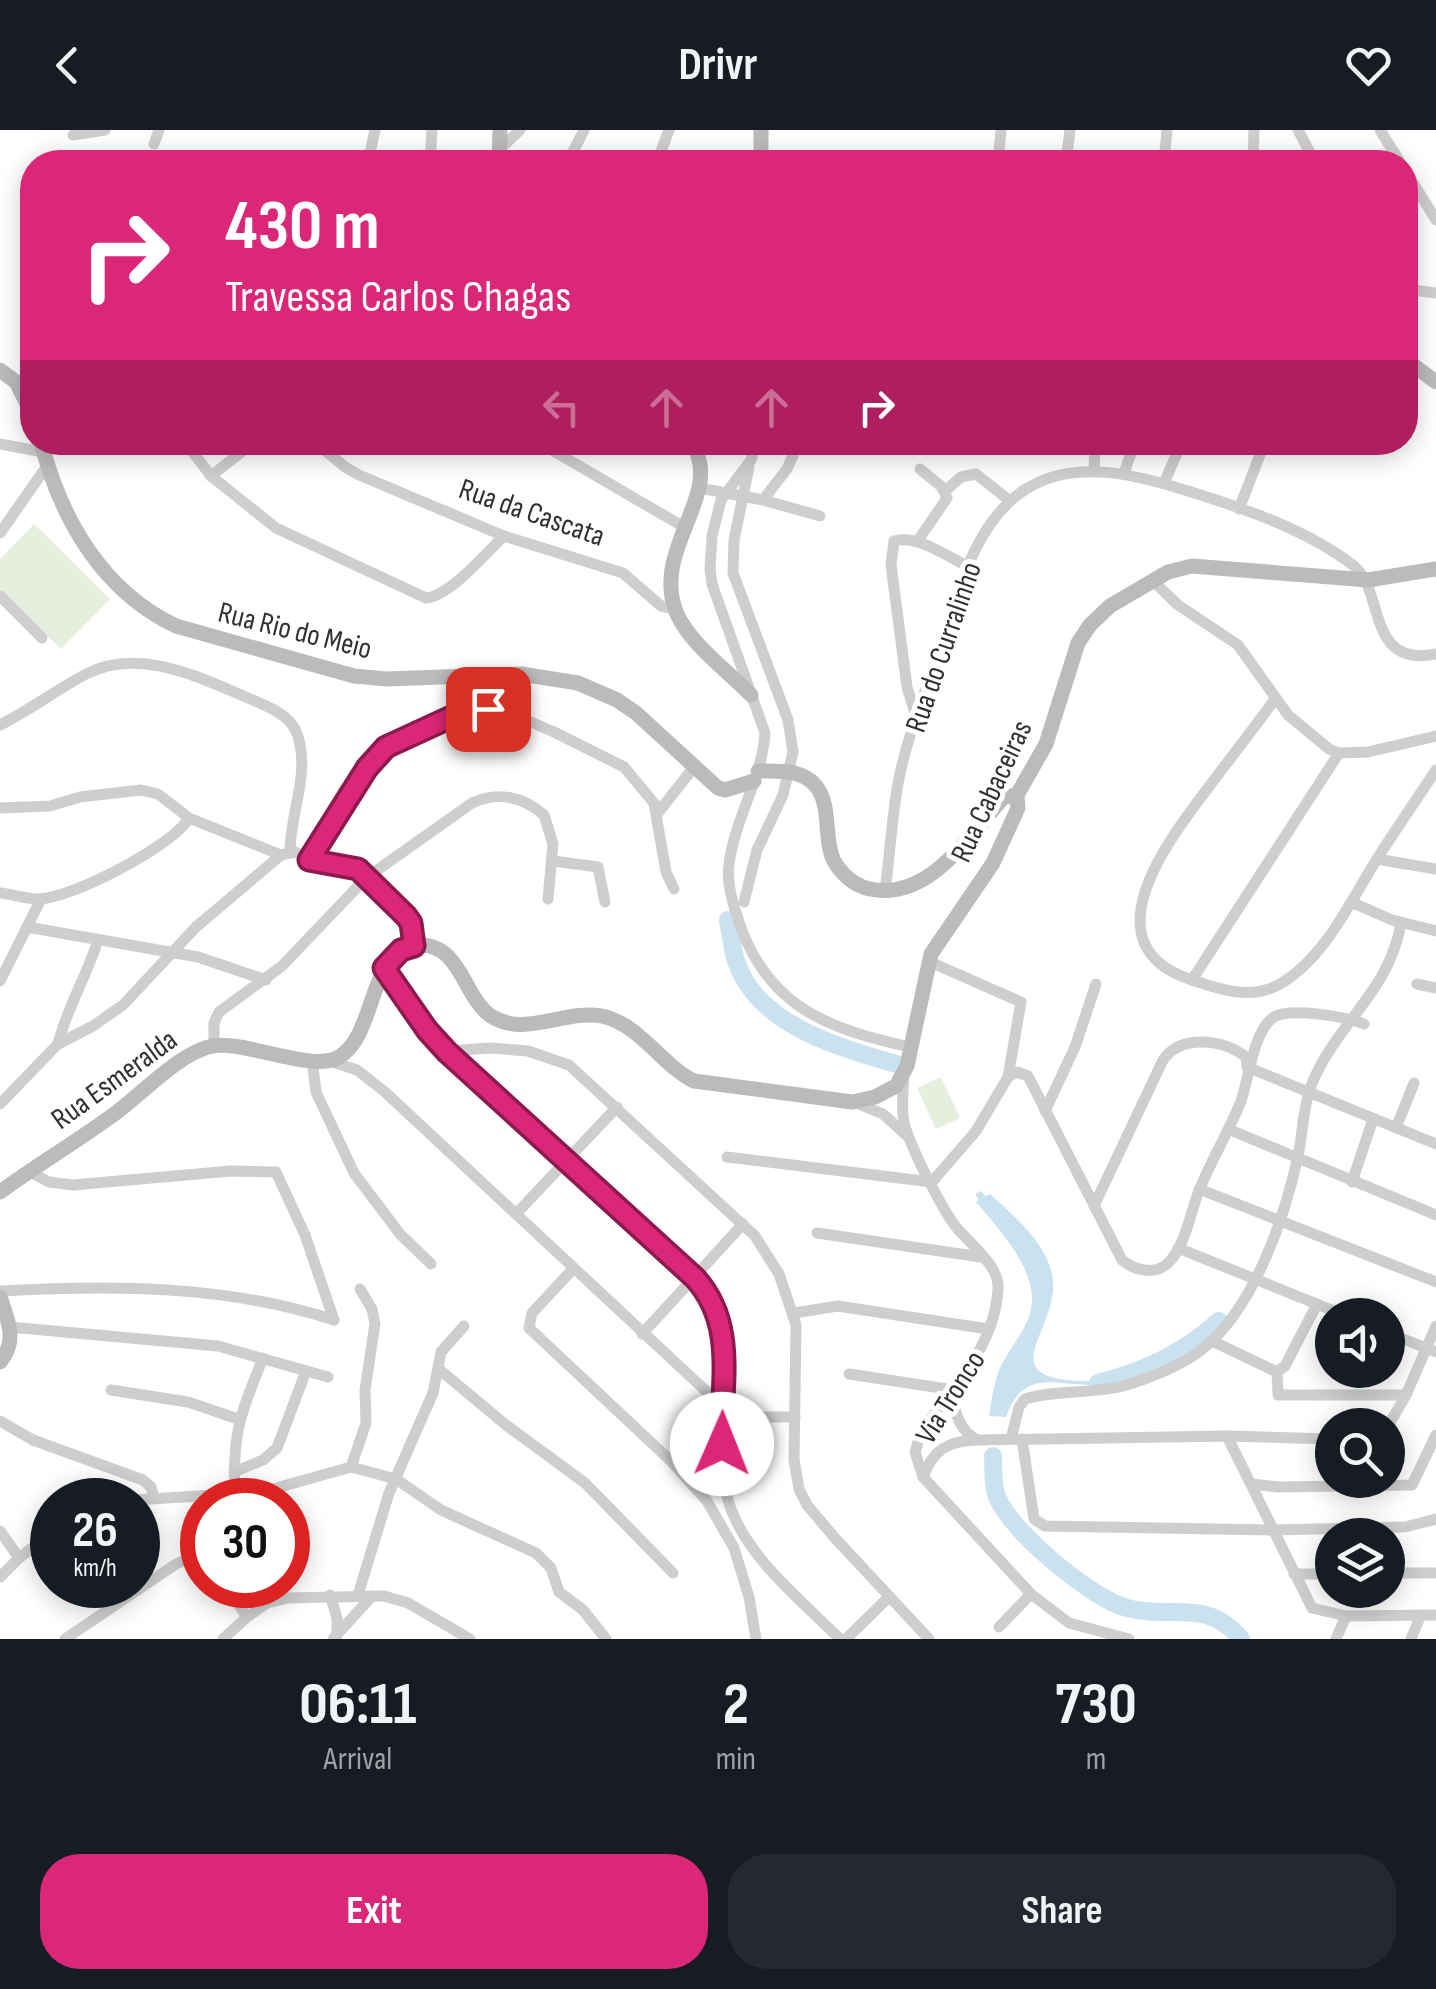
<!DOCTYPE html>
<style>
:root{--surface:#171b24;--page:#242831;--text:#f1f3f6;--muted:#9ea1a6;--accent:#db2777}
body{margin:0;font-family:"Sofia Sans Condensed",sans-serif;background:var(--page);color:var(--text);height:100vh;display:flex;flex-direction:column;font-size:38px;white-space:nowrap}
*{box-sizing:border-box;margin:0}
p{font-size:32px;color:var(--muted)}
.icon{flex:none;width:55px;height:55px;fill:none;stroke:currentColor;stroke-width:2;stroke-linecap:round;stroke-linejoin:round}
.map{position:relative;height:1509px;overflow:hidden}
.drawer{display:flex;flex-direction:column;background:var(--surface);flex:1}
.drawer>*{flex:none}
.top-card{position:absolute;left:20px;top:20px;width:1398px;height:305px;border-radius:40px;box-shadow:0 5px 25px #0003;background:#db2777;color:#fff;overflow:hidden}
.buttons{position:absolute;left:1315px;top:1168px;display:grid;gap:20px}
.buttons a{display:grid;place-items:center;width:90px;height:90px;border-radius:50%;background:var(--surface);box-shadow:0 5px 25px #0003;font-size:50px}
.speed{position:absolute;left:30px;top:1348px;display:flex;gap:20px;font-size:50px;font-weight:700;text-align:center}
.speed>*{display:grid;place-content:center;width:130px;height:130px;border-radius:50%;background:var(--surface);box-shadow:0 5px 25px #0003;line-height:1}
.speed small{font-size:25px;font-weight:400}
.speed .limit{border:15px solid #d22;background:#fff;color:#111}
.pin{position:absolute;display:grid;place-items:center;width:85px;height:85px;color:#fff;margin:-42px;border-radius:20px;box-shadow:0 5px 15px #0006}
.me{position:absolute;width:110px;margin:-55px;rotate:1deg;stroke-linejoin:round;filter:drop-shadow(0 0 8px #0008)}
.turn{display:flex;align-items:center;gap:35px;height:210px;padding:0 40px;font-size:45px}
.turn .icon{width:130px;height:130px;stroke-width:2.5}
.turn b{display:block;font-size:70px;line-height:85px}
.lanes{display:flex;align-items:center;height:95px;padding:0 40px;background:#0003;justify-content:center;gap:50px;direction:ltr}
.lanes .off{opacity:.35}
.eta{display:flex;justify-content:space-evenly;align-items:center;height:170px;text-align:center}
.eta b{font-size:60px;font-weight:700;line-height:70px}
.cta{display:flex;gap:20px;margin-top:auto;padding:20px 40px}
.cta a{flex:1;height:115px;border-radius:40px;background:var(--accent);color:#fff;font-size:40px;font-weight:700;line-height:115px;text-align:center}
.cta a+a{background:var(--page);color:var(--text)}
header{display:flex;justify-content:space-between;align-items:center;height:130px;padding:0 40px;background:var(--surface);font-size:45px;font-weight:700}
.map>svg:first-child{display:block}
</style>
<header><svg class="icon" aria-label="back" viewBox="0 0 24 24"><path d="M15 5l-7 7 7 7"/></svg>Drivr<svg class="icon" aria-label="heart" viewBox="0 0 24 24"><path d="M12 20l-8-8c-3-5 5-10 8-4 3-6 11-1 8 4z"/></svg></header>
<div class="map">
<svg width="1436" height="1509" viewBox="0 0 1436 1509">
<rect width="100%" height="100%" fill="#fff"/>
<g fill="#e7eede">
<path d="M34,394L110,469L61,519L0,460V429Z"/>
<path d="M941,947L960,988L936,999L917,958Z"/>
</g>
<path fill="#cae1ef" d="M981,1061L985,1066L990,1064C1015,1087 1049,1115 1053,1150C1058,1204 983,1253 1098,1251V1255C1055,1256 1024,1237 1006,1287L989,1286C992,1269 994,1249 1002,1234C1012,1215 1027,1199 1031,1179C1039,1141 998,1098 976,1072L979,1070L975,1064Z"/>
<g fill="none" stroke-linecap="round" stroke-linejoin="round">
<g stroke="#cae1ef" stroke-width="18">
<path d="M728,790C731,808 733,827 741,843C768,899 845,919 900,935"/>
<path d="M1098,1253C1144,1241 1184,1223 1219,1191"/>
<path d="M993,1326C994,1338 992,1353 996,1364C1007,1399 1092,1469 1127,1478C1171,1490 1206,1467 1241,1509"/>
</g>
<g stroke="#cecece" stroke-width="11">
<path d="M1298,0L1315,32"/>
<path d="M1380,0L1400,32"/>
<path d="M73,5L105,0"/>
<path d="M154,14L159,0"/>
<path d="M500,19L520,0"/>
<path d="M368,32L375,0"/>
<path d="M430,32L432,0"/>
<path d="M568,32L584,0"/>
<path d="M657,32L669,0"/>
<path d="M998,32L1001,0"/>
<path d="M1066,32L1070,0"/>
<path d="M1164,32L1167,0"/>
<path d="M1253,32L1254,0"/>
<path d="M1405,40L1436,90"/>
<path d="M1405,159L1436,163"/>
<path d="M185,312L211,346L276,398L426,468C450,466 486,423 504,406"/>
<path d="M315,312L345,337L359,345L504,406L623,443L661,476L675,479"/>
<path d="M538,312L684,397"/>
<path d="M756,312L751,330L721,370L712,406L710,439L712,454L765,603C762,649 734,690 729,735C726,754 734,777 740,795C770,879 830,899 910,917"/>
<path d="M0,314L43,322"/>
<path d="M1094,342L1095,312"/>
<path d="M1124,343L1135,312"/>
<path d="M211,346L254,312"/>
<path d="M1164,353L1182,312"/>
<path d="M700,358L763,370L820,386"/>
<path d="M945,361L961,347L976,344L1010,371"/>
<path d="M763,370L787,339L799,312"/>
<path d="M1239,379L1265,312"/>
<path d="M0,403L47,336"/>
<path d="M917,412L947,368L942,357L920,339"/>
<path d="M1152,450L1178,475L1238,515L1288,585L1329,619L1339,623L1368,622L1436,606"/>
<path d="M0,466L42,508"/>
<path d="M475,546L477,579"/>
<path d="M1275,569C1254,598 1232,626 1211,654C1170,708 1085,815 1192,850C1221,860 1252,870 1280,854C1325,828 1351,770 1377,729C1396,699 1416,670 1436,640"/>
<path d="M916,586L907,557L891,435L894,411C917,404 948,427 969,437"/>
<path d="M0,595C30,580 56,560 86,544C136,518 192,544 239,564C258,573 287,581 296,601C312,641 290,681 290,722"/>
<path d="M0,678L50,676L80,667L141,660L158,664L189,688L281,725L295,722L321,733L358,739L406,786L412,796L413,816"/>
<path d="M657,684L694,637"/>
<path d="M1377,729L1436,739"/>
<path d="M309,730L367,638L387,617L462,581L489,579L515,585L554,602L624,637L654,673L666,742L674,759"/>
<path d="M553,731L598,737L605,772"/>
<path d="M885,761C890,723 892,684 899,648C908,605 924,565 938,524C957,469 972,393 1026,359C1075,328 1137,345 1188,361C1243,378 1308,400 1354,436C1385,461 1366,538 1436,524"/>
<path d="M0,763C12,764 26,769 39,769C72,768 173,716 189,688"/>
<path d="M744,772L757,720L783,665L793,622L788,590L733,443L734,410L749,337"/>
<path d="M1351,772L1392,790L1436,801"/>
<path d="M27,797L198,827L266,850"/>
<path d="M385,838L438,913L695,1148C753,1213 703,1304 731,1379C750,1430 802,1471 840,1509"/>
<path d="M1192,850L1339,623"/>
<path d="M0,851L41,769"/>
<path d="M1417,854L1436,858"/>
<path d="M58,914C67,877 87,846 98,810"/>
<path d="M214,915V893L219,882L282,836L366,748L472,673C498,661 523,667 544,685L553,714L548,769"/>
<path d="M447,921L491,918L528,921L569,935L755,1106L779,1144L796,1195L794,1330L799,1359L807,1375L834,1407L929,1509"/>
<path d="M312,930L316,962L354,1043L400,1104L431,1134"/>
<path d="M330,931L357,940L385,962L721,1275"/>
<path d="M904,946C903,961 901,977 904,992C909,1015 938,1070 951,1090C964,1111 1000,1133 998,1159C995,1216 953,1258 922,1300L915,1322L923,1347L1031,1464L1069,1493L1129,1509"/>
<path d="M1008,947L1017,942L1028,946L1122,1130C1135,1141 1157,1146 1170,1131C1186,1113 1190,1083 1199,1061C1211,1030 1229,1002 1241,971C1249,949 1253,901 1274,887C1290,877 1347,887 1364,894"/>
<path d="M856,973L883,984L906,1005"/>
<path d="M0,974L58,914L93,896L123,875L196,797L281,725"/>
<path d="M1045,981L1075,917L1096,854"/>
<path d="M1396,998L1414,953"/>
<path d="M1228,999L1436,1085"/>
<path d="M727,1027L932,1052L976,1001L1008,947L1021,872L928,831"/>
<path d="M30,1042L49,1052L73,1055L231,1041L276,1042L305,1105L334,1190"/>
<path d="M1352,1052L1373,989"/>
<path d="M1199,1059L1436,1152"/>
<path d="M1094,1076L1163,930C1181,904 1223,909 1246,927L1247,937L1436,1014"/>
<path d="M516,1084L617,977"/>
<path d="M817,1103L981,1127"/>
<path d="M1178,1118L1344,1185"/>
<path d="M573,1139L532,1183L529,1198L672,1332L707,1371L734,1418L749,1467L756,1509"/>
<path d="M0,1161C112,1155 227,1155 334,1190"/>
<path d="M1317,1174L1285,1236L1277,1242L1278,1265H1406"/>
<path d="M794,1183L838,1176L988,1199"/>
<path d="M10,1197L218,1216L328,1247"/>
<path d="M1388,1203L1436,1222"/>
<path d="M642,1204L743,1094"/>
<path d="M1212,1211L1277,1242"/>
<path d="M440,1240L506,1295L585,1353L673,1443"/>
<path d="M849,1244L954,1260"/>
<path d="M111,1260L188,1272L238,1289"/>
<path d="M954,1260C953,1281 958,1299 977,1310L1227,1306L1332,1309"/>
<path d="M721,1287H795"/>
<path d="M0,1291L33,1310L143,1350L151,1357L154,1368"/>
<path d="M1388,1296L1406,1265L1436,1196"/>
<path d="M1227,1306L1312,1478L1346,1486L1436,1485"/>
<path d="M1011,1309L1019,1277L1025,1269C1057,1259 1094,1265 1130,1254C1154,1246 1180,1236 1200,1221C1253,1181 1284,1090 1298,1026C1303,1002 1303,975 1313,951C1339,891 1390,860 1401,793"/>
<path d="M1022,1309L1034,1389L1045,1396L1272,1400L1405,1397L1436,1389"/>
<path d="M672,1332L721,1281"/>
<path d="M351,1337L396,1349L441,1380L536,1423L551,1438L559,1462L583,1480L606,1509"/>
<path d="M234,1342L263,1330L277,1318L306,1241"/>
<path d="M923,1347C933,1320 948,1311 976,1310"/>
<path d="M1252,1354L1277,1357L1412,1355L1436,1305"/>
<path d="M235,1364C232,1302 241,1283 263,1228"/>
<path d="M135,1370L262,1362L351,1337L366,1293L365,1260L375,1194L372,1179L360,1159"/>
<path d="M0,1401L19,1428"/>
<path d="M1388,1443H1436"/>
<path d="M1294,1444H1332"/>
<path d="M0,1447L19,1428L52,1403"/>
<path d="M330,1465L337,1488V1506"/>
<path d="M358,1465L389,1363L433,1263L441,1222L464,1196"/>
<path d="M247,1487L267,1473L288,1468L384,1466L408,1473L470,1509"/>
<path d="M999,1497L1031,1464"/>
<path d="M65,1509L176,1434L193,1427L202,1429"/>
<path d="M223,1509L247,1487L225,1455"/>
<path d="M333,1509L372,1466"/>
<path d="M846,1509L889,1467"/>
<path d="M1336,1509L1346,1486"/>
<path d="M1411,1509L1420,1487"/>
</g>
<g stroke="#bbb" stroke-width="15">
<path d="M761,0V32"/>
<path d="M499,32L500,0"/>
<path d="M1405,229L1436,252"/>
<path d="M0,240L16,252L32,284"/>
<path d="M41,312C61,389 102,461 176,496L354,546L387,549L521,544L578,553L617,570L636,583L718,658L725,660L754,651"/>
<path d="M691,312C727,363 649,419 677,484C691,515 728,541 751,565"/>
<path d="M758,641C778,641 802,639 816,656C832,676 823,709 834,731C842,745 855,756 870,759C930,771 969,705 1004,667L1017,665"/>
<path d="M0,1062C37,1035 76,1012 113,985C141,965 179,923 212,916C245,910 313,943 339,927C377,905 368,818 418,815C461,813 463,867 491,886C524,908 566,879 602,886C641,895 660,934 694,951L852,972L875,967L896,956L907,936L931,824L993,733L1018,678L1017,665L1046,614L1078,513L1090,495L1110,476L1168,442L1192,436L1368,450L1436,439"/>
<path d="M0,1167C8,1190 18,1211 0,1232"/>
</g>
</g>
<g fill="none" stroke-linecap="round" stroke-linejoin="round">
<defs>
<path id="route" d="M488,579L462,582L386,617L367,638L309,730L358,739L406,786L411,793L414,816L401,820L384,838L427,900L447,922L695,1148C738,1196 720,1255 722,1314"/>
</defs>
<use href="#route" stroke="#8e194d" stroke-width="25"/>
<use href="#route" stroke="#db2777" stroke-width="18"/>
</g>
<g text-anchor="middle" stroke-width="10" stroke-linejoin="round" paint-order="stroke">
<g font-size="30" fill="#313131" stroke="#fff">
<text transform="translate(532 382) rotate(19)" y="10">Rua da Cascata</text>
<text transform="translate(295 500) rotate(14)" y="10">Rua Rio do Meio</text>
<text transform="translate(943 517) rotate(-71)" y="10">Rua do Curralinho</text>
<text transform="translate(991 661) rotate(-65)" y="10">Rua Cabaceiras</text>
<text transform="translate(114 949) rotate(-36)" y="10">Rua Esmeralda</text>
<text transform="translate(950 1267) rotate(-58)" y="10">Via Tronco</text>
</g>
</g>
</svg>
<div class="buttons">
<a><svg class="icon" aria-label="sound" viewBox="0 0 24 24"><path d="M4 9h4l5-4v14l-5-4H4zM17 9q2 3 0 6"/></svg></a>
<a><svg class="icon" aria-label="search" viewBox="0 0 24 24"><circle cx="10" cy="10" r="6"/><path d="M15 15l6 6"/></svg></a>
<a><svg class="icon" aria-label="layers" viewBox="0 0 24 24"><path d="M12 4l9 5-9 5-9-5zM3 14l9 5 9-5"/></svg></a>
</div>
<div class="speed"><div>26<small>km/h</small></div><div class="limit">30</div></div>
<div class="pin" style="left:488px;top:579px;background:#d93025"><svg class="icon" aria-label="arrive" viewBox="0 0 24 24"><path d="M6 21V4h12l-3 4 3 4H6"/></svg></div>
<svg class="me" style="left:722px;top:1314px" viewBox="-20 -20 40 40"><circle r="19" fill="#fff"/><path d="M0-13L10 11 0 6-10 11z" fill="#db2777"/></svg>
<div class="top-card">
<div class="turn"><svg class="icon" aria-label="right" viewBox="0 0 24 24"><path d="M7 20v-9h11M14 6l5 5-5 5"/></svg><div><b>430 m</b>Travessa Carlos Chagas</div></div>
<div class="lanes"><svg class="icon off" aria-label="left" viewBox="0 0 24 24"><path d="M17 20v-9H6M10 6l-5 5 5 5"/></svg><svg class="icon off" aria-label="ahead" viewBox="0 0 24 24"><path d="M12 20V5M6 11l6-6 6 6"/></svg><svg class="icon off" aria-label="ahead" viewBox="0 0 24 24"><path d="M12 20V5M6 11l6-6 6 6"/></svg><svg class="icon" aria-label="right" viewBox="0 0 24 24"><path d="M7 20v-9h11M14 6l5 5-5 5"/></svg></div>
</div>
</div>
<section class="drawer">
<div class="eta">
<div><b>06:11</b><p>Arrival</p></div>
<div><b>2</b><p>min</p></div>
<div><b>730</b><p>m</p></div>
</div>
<div class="cta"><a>Exit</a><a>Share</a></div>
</section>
